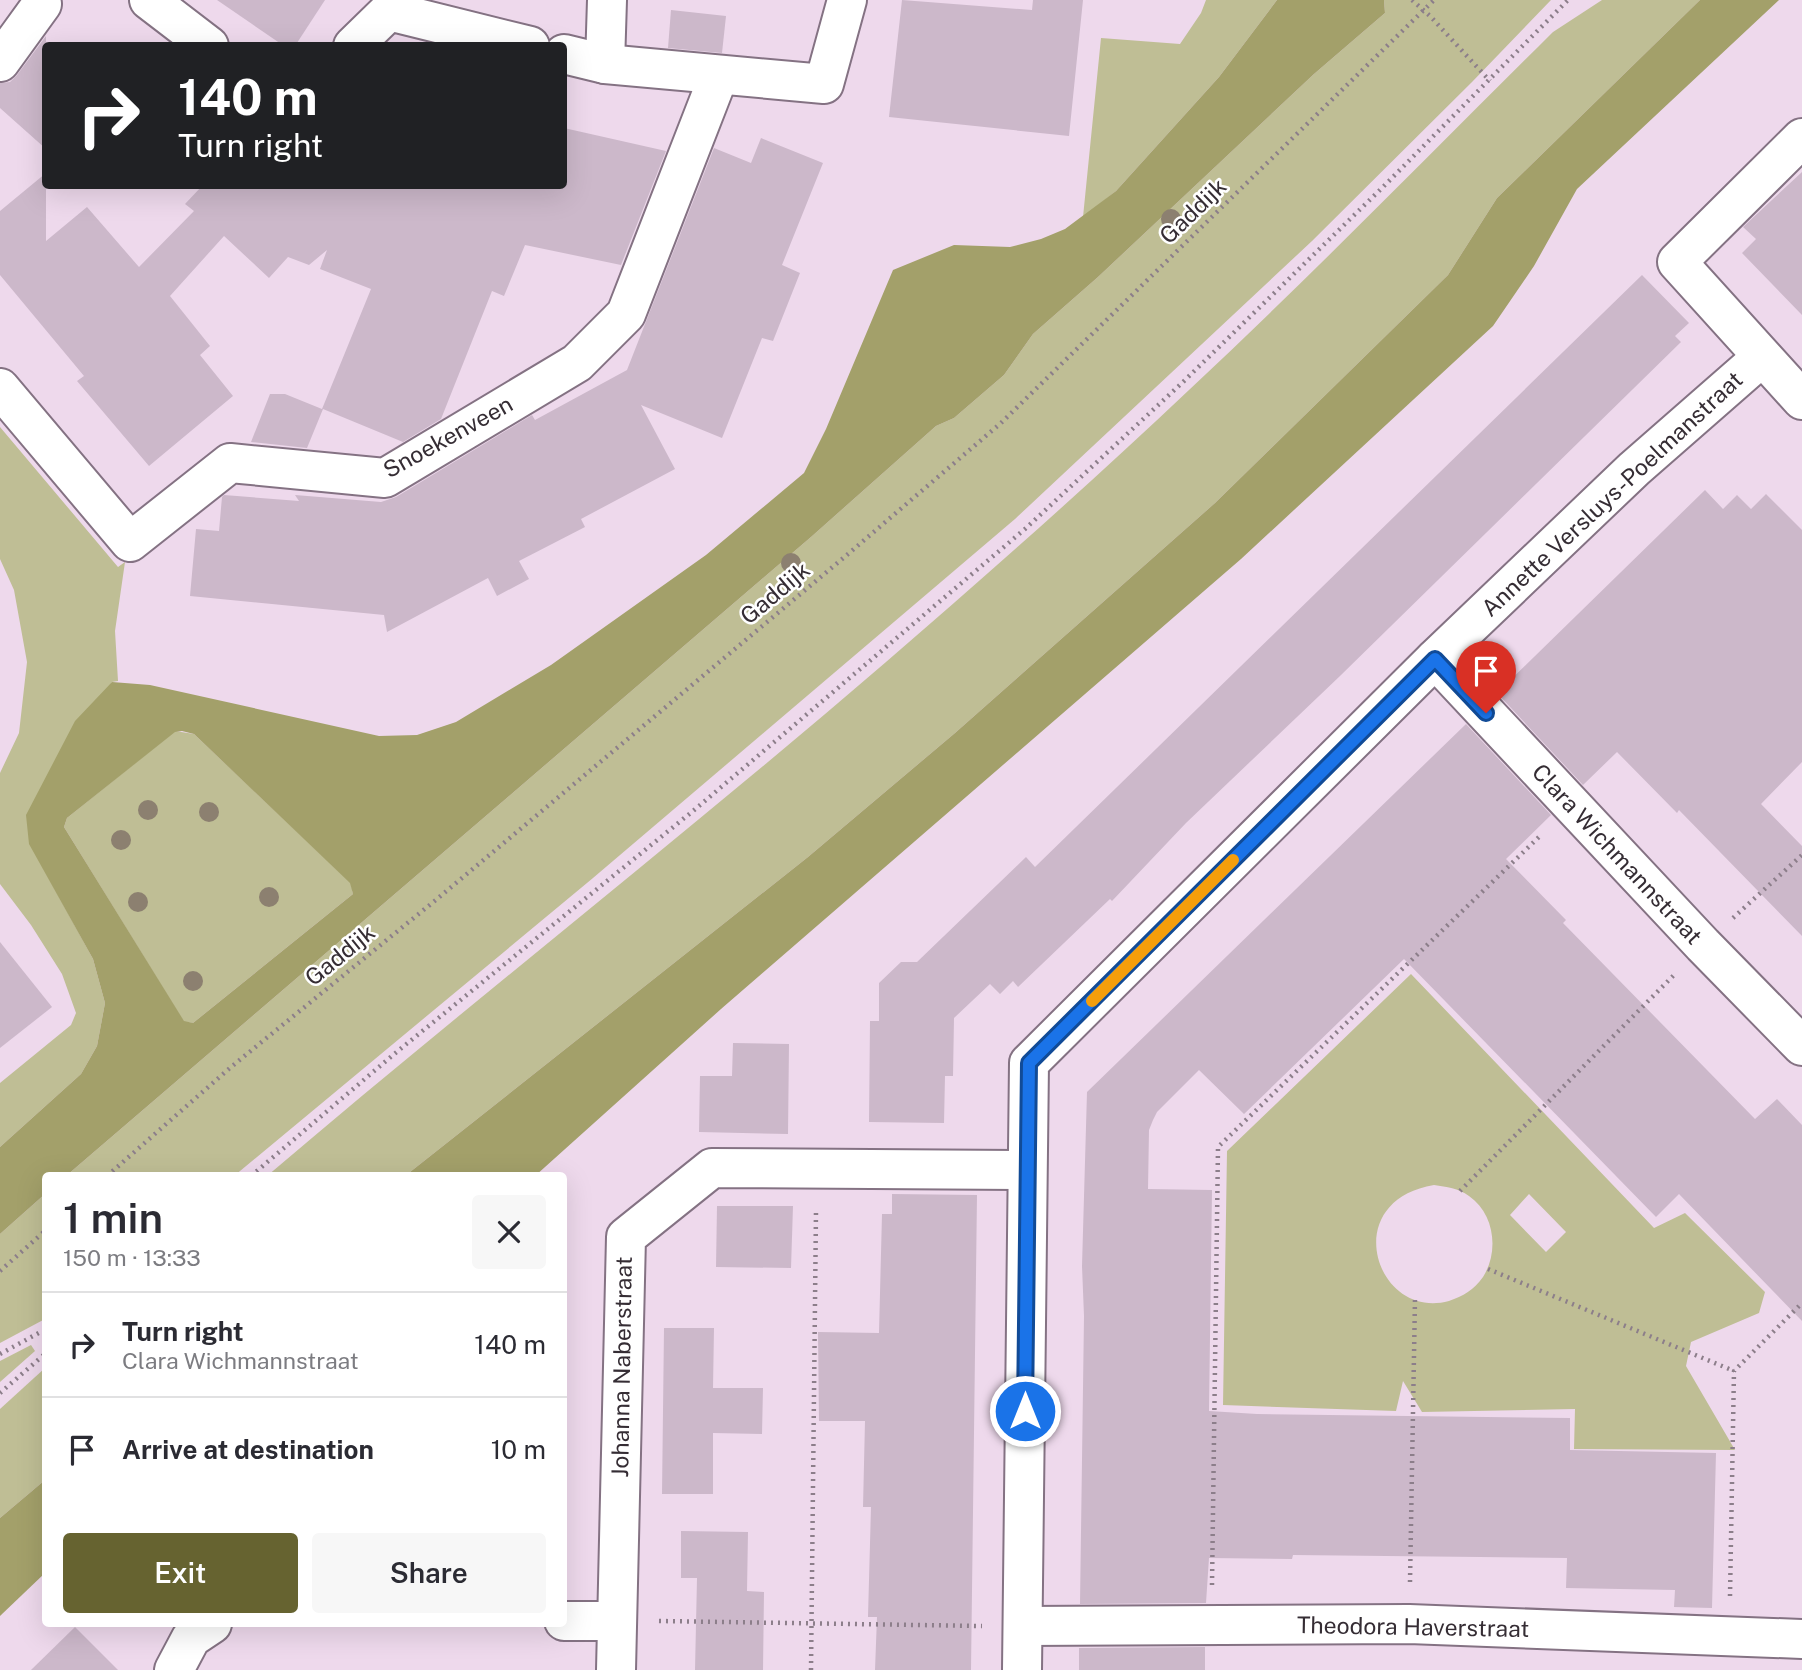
<!DOCTYPE html>
<meta charset="utf-8">
<style>
:root{--surface:#fff;--page:#f7f7f7;--text:#2b2b33;--muted:#7c7c81;--line:#e1e1e2;--accent:#666330}
body{margin:0;font-family:"Public Sans",sans-serif;background:var(--page);color:var(--text);height:100vh;display:flex;flex-direction:column;font-size:26px;white-space:nowrap}
*{box-sizing:border-box;margin:0}
p{font-size:23px;color:var(--muted)}
.icon{flex:none;width:38px;height:38px;fill:none;stroke:currentColor;stroke-width:2;stroke-linecap:round;stroke-linejoin:round}
.map{position:relative;flex:1;overflow:hidden}
.side{position:absolute;left:42px;top:1172px;width:525px;height:455px;display:flex;flex-direction:column;background:var(--surface);border-radius:7px;box-shadow:0 7px 28px #0002}
.side>*{flex:none}
.guide{position:absolute;left:42px;top:42px;width:525px;height:147px;border-radius:7px;box-shadow:0 7px 28px #0002;background:#202124;color:#fff;overflow:hidden}
.pin{position:absolute;display:grid;place-items:center;width:60px;height:60px;color:#fff;margin:-72px -30px;border-radius:50% 50% 50% 0;rotate:-45deg;box-shadow:0 0 7px #0007}
.pin .icon{rotate:45deg}
.me{position:absolute;width:77px;margin:-38px;rotate:0deg;stroke-linejoin:round;filter:drop-shadow(0 0 5px #0008)}
.turn{display:flex;align-items:center;gap:24px;height:147px;padding:0 21px;font-size:32px}
.turn .icon{width:91px;height:91px;stroke-width:2.5}
.turn b{display:block;font-size:49px;line-height:60px}
.round{display:grid;place-items:center;flex:none;width:74px;height:74px;border-radius:7px;background:var(--page)}
.overview{display:flex;align-items:center;justify-content:space-between;height:119px;padding:0 21px}
h1{font-size:42px;font-weight:600;line-height:52px}
.button{display:flex;gap:14px;margin-top:auto;padding:14px 21px}
.button a{flex:1;height:80px;border-radius:7px;background:var(--accent);color:#fff;font-size:28px;font-weight:600;line-height:80px;text-align:center}
.button a+a{background:var(--page);color:var(--text)}
ul{padding:0;list-style:none}
li{display:flex;align-items:center;gap:21px;height:105px;padding:0 21px;border-top:2px solid var(--line)}
li div{flex:1}
li b{display:block;font-size:26px}
li em{font-style:normal}
.map>svg:first-child{display:block}
</style>
<div class="map">
<svg width="1802" height="1670" viewBox="0 0 1802 1670">
<rect width="100%" height="100%" fill="#eed9ec"/>
<g fill="#bfbe95" fill-rule="evenodd">
<path d="M1206,0H1277L1219,77L1116,191L1083,217L1101,38L1180,44L1201,13Z"/>
<path d="M1384,0H1551L1472,82L1312,241L1015,519L593,878L234,1176H66L811,537L936,426L954,418L1004,375L1033,334L1098,277L1314,74L1385,13Z"/>
<path d="M1602,0H1700L1497,198L1448,275L1215,503L955,733L808,857L405,1176H267C471,1002 683,837 886,662C989,573 1091,483 1189,390C1313,274 1432,152 1553,32Z"/>
<path d="M0,427L118,567L125,562L115,631L118,681L112,682L30,844L93,959L105,1003L97,1046L81,1074L0,1147V1083L71,1025L76,1013L62,974L31,925L0,884V773L19,733L27,662L14,590L0,559Z"/>
<path d="M175,731L194,734L351,883L353,894L193,1023L184,1022L64,827L67,818Z"/>
<path d="M1411,974L1654,1228L1685,1213L1765,1292L1759,1313L1691,1342L1686,1366L1735,1450L1574,1449L1575,1409L1422,1412L1403,1381L1396,1411L1223,1405L1227,1151ZM1434,1185C1447,1187 1458,1188 1469,1196C1495,1214 1499,1252 1483,1277C1474,1290 1463,1296 1449,1301C1376,1321 1337,1201 1434,1185ZM1529,1194L1566,1232L1546,1252L1510,1215Z"/>
<path d="M45,1194V1319L0,1343V1234Z"/>
<path d="M31,1345L35,1351L0,1382V1361Z"/>
<path d="M45,1368V1480L0,1518V1409Z"/>
</g>
<g fill="#a3a06a" fill-rule="evenodd">
<path d="M1277,0H1384L1385,13L1314,74L1098,277L1033,334L1004,375L954,418L936,426L811,537L66,1176H46L45,1194L0,1234V1147L81,1074L97,1046L105,1003L93,959L29,844L26,815L75,721L112,682L150,685L379,736L417,735L456,722L551,665L706,555L804,473L826,429L893,270L954,245L1010,247L1041,239L1065,229L1116,191L1219,77ZM182,731L194,734L350,883L353,894L193,1023L184,1021L64,827L67,818L175,732Z"/>
<path d="M1700,0H1779L1577,189L1534,266L1493,326L1241,559L721,1009L535,1176H405L808,857L955,733L1215,503L1448,275L1497,198Z"/>
<path d="M45,1480V1573L0,1616V1518Z"/>
</g>
<g fill="#ccb8ca">
<path d="M217,0H325L295,46H284Z"/>
<path d="M902,0L1032,10L1033,0H1083L1069,136L889,117Z"/>
<path d="M671,10L726,16L722,53L668,48Z"/>
<path d="M46,36V149L0,108V83L10,82L17,75Z"/>
<path d="M564,128L666,151L621,265L525,245L504,296L492,291L441,419L403,442L323,409L307,448L251,442L270,394H285L322,409L371,289L320,269L327,250L309,265L288,257L269,278L224,236L170,296L210,346L200,355L233,396L149,466L77,381L84,376L0,275V211L46,173V241L87,207L139,267L194,211L185,204L202,186H564Z"/>
<path d="M761,138L823,163L782,265L800,273L773,341L762,338L722,438L641,405L675,469L581,519L585,527L519,561L529,579L497,596L488,578L387,632L384,615L190,596L196,529L219,531L222,497L224,495L299,501L295,495L381,502L396,497L532,415L535,420L627,370L714,148L751,163Z"/>
<path d="M1802,172V315L1742,253L1756,239L1743,227Z"/>
<path d="M1642,275L1689,323L1675,336L1681,342L1340,676L1186,823L1112,901L1110,899L1018,987L1013,981L1000,994L990,984L954,1018L953,1076H945L944,1123L869,1122L870,1021H879V983L901,962H917L1026,857L1035,867Z"/>
<path d="M1705,490L1723,509L1737,495L1751,509L1766,494L1802,530V762L1761,804L1802,846V936L1679,810L1677,813L1617,752L1583,785L1497,693Z"/>
<path d="M1466,724L1551,815L1506,859L1566,920L1563,923L1755,1119L1777,1099L1802,1125V1321L1679,1194L1656,1217L1404,959L1244,1114L1199,1070L1157,1112L1153,1120L1149,1130L1148,1189L1212,1190L1209,1411L1257,1414L1570,1418V1450L1716,1453L1712,1608L1674,1607L1675,1590L1566,1588L1567,1558L1293,1555L1292,1559L1209,1558L1206,1603L1080,1604L1084,1316L1082,1266L1087,1092Z"/>
<path d="M0,942L52,1007L0,1048Z"/>
<path d="M733,1043L789,1044L788,1134L699,1132L700,1076H732Z"/>
<path d="M892,1194L977,1195L971,1670H875L877,1617H868L871,1507H863L865,1421H819L818,1332L879,1333L882,1214H892Z"/>
<path d="M717,1206H793L791,1268L716,1267Z"/>
<path d="M664,1328H714L713,1388H763L762,1434L713,1433V1494H662Z"/>
<path d="M681,1531L748,1532L747,1591L764,1592L763,1670H695L697,1578H681Z"/>
<path d="M75,1627L118,1670H31Z"/>
<path d="M1205,1647V1670H1079V1648Z"/>
</g>
<g fill="none" stroke-linecap="round" stroke-linejoin="round">
<defs>
<g id="minor">
<path d="M149,0L209,46"/>
<path d="M353,46L389,11L530,46"/>
<path d="M564,54L605,64L824,84L847,0"/>
<path d="M0,62L42,4"/>
<path d="M605,64L607,0"/>
<path d="M1802,138L1677,262L1802,400"/>
<path d="M0,388L130,542L230,463L385,478L577,363L626,314L719,75"/>
<path d="M1435,659L1703,945L1802,1046"/>
<path d="M564,1621H616"/>
<path d="M1023,1626L1409,1624L1802,1639"/>
<path d="M174,1670L191,1638L212,1624"/>
<path d="M616,1670L626,1237L712,1168L1027,1170"/>
<path d="M1022,1670L1029,1063L1435,659L1634,469L1762,357"/>
</g>
</defs>
<use href="#minor" stroke="#847283" stroke-width="42"/>
<g stroke="#8c7e8a" stroke-width="4.5" stroke-dasharray="2 5" stroke-linecap="butt">
<path d="M1412,0L1430,16L1490,81"/>
<path d="M1733,918L1802,855"/>
<path d="M107,1176L231,1067L437,899L841,560L1001,423L1434,0"/>
<path d="M251,1176L393,1055L693,811L1025,529L1183,382L1383,187L1568,0"/>
<path d="M1460,1191L1674,975"/>
<path d="M1488,1269L1734,1371"/>
<path d="M0,1271L46,1230"/>
<path d="M0,1354L46,1329"/>
<path d="M0,1393L46,1353"/>
<path d="M1410,1582L1415,1299"/>
<path d="M1212,1585L1218,1147L1541,835"/>
<path d="M1730,1596L1734,1371L1802,1303"/>
<path d="M659,1621L982,1626"/>
<path d="M811,1670L816,1211"/>
</g>
<use href="#minor" stroke="#fff" stroke-width="38"/>
</g>
<g fill="#8c8070">
<circle cx="1171" cy="219" r="10"/>
<circle cx="791" cy="563" r="10"/>
<circle cx="148" cy="810" r="10"/>
<circle cx="209" cy="812" r="10"/>
<circle cx="121" cy="840" r="10"/>
<circle cx="269" cy="897" r="10"/>
<circle cx="138" cy="902" r="10"/>
<circle cx="193" cy="981" r="10"/>
</g>
<g fill="none" stroke-linecap="round" stroke-linejoin="round">
<defs>
<path id="route" d="M1025,1411L1029,1063L1435,659L1486,713"/>
</defs>
<use href="#route" stroke="#114b97" stroke-width="18"/>
<use href="#route" stroke="#1a73e8" stroke-width="12"/>
<path stroke="#f59e0b" stroke-width="12" d="M1092,1001L1233,860"/>
</g>
<g text-anchor="middle" stroke-width="5" stroke-linejoin="round" paint-order="stroke">
<g font-size="23" fill="#352d34" stroke="#fff">
<text transform="translate(1193 211) rotate(-44)" y="8">Gaddijk</text>
<text transform="translate(448 437) rotate(-29)" y="8">Snoekenveen</text>
<text transform="translate(1612 494) rotate(-43)" y="8">Annette Versluys-Poelmanstraat</text>
<text transform="translate(775 593) rotate(-40)" y="8">Gaddijk</text>
<text transform="translate(1617 854) rotate(47)" y="8">Clara Wichmannstraat</text>
<text transform="translate(340 955) rotate(-39)" y="8">Gaddijk</text>
<text transform="translate(622 1367) rotate(-89)" y="8">Johanna Naberstraat</text>
<text transform="translate(1413 1627) rotate(1)" y="8">Theodora Haverstraat</text>
</g>
</g>
</svg>
<div class="pin" style="left:1486px;top:713px;background:#d93025"><svg class="icon" aria-label="arrive" viewBox="0 0 24 24"><path d="M6 21V4h12l-3 4 3 4H6"/></svg></div>
<svg class="me" style="left:1025px;top:1411px" viewBox="-20 -20 40 40"><circle r="17" fill="#1a73e8" stroke="#fff" stroke-width="3"/><path d="M0-11L8 9 0 5-8 9z" fill="#fff"/></svg>
<div class="guide">
<div class="turn"><svg class="icon" aria-label="right" viewBox="0 0 24 24"><path d="M7 20v-9h11M14 6l5 5-5 5"/></svg><div><b>140 m</b>Turn right</div></div>
</div>
<section class="side">
<div class="overview"><div><h1>1 min</h1><p>150 m · 13:33</p></div><a class="round"><svg class="icon" aria-label="close" viewBox="0 0 24 24"><path d="M6 6l12 12M18 6L6 18"/></svg></a></div>
<ul>
<li><svg class="icon" aria-label="right" viewBox="0 0 24 24"><path d="M7 20v-9h11M14 6l5 5-5 5"/></svg><div><b>Turn right</b><p>Clara Wichmannstraat</p></div><em>140 m</em></li>
<li><svg class="icon" aria-label="arrive" viewBox="0 0 24 24"><path d="M6 21V4h12l-3 4 3 4H6"/></svg><div><b>Arrive at destination</b></div><em>10 m</em></li>
</ul>
<div class="button"><a>Exit</a><a>Share</a></div>
</section>
</div>
